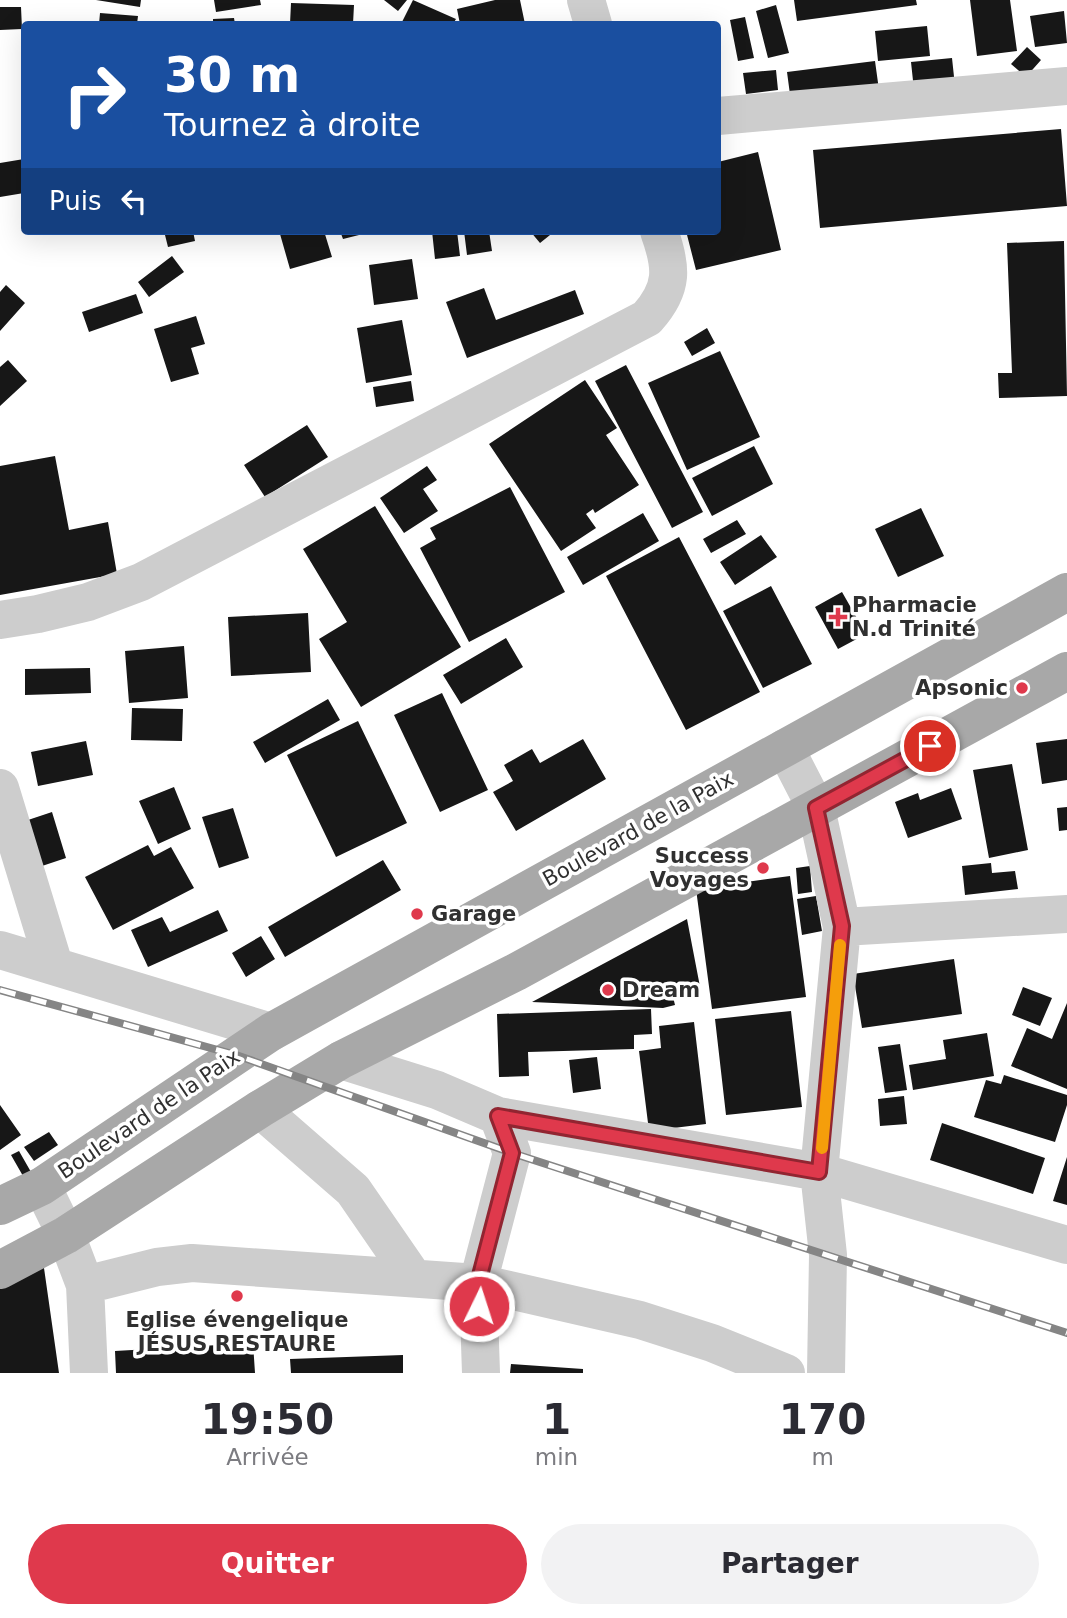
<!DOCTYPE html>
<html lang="fr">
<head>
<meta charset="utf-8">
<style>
	:root { --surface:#fff; --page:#f2f2f3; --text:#2b2b33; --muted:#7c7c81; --accent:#df394c }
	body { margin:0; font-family:"DejaVu Sans",sans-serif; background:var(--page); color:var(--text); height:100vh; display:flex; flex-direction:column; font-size:26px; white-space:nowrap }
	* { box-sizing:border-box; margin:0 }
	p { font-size:23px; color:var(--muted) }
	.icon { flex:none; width:38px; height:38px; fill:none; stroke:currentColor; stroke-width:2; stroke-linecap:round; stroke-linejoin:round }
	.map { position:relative; height:1373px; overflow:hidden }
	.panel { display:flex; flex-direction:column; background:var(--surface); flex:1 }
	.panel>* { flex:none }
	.top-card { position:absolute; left:21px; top:21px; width:700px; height:214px; border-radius:7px; box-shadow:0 7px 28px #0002; background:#1a4fa0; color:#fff; overflow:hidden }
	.pin { position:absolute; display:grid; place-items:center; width:60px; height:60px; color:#fff; margin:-30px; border:4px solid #fff; border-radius:50%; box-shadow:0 2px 7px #0007 }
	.me { position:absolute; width:77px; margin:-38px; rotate:4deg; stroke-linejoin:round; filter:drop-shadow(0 0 5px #0008) }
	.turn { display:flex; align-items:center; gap:24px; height:147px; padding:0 28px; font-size:32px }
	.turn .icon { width:91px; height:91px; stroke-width:2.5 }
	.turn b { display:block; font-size:49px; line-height:60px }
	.then { display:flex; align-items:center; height:66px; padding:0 28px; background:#0003; gap:14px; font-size:26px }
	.eta { display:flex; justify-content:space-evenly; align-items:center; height:119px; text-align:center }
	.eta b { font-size:42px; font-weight:800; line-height:49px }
	.action { display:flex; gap:14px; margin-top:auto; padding:14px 28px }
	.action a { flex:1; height:80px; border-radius:42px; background:var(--accent); color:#fff; font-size:28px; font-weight:800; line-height:80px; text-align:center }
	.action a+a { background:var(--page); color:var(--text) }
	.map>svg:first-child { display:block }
	.building { fill:#171717 }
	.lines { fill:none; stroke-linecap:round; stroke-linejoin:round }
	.minor { stroke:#cdcdcd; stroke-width:38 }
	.major { stroke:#a8a8a8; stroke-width:38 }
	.rail-casing { stroke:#858585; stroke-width:8 }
	.rail { stroke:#fff; stroke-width:5; stroke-dasharray:16; stroke-linecap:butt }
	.route-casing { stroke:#912531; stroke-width:18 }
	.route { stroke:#df394c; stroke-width:12 }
	.slow { stroke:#f59e0b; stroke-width:12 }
	.poi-dot { fill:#df394c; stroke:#fff; stroke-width:2.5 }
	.labels { text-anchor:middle; stroke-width:7; stroke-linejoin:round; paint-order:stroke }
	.poi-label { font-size:21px; font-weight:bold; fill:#303030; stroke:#fff; text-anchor:start }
	.street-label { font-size:21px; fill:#303030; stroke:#fff }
</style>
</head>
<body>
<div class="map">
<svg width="1067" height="1373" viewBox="0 0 1067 1373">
	<rect width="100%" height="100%" fill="#fff"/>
	<path class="building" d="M96 0H141L140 7Z
		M214 0H260L261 5 216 12Z
		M384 0H407L398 11Z
		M413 0 456 19 453 24H401Z
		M495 0H520L525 24H460L457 9Z
		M794 0H916L917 5 797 21Z
		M970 0H1010L1017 51 977 56Z
		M291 3 354 5 353 24H290Z
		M776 5 789 53 768 58 756 11Z
		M0 7H21L22 29 0 30Z
		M1064 11 1067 43 1035 47 1030 16Z
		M100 13 138 16 137 24H99Z
		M745 17 754 58 738 61 730 20Z
		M234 18 235 24H213V19Z
		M927 26 930 56 878 61 875 31Z
		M1027 47 1041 60 1026 77 1011 64Z
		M952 58 955 86 914 90 911 62Z
		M875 61 879 90 791 102 787 72Z
		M776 70 778 90 746 94 743 73Z
		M1061 129 1067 206 820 228 813 150Z
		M758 152 781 250 696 270 686 231H718V162Z
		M24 159V193L0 197V163Z
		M164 231H193L195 241 168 247Z
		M292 231H324L332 257 290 269 280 234Z
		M340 231H371V232L343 239Z
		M432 231H457L460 256 435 259Z
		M464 231H489L492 251 467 255Z
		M530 231H555L540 243Z
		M1064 241 1067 396 999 398 998 373H1012L1007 243Z
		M172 256 184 272 149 297 138 282Z
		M412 259 418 299 374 305 369 265Z
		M6 285 25 303 0 331V292Z
		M484 288 496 320 575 290 584 314 467 358 446 302Z
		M136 294 143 313 89 332 82 312Z
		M196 316 205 344 191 348 199 374 171 382 154 329Z
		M402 320 412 375 366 383 357 328Z
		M707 328 715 343 692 356 684 342Z
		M720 351 760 437 687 470 648 383Z
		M8 360 27 381 0 406V367Z
		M626 365 703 512 672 528 595 381Z
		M585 380 617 428 606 435 639 485 595 513 593 509 586 514 596 528 561 551 489 444Z
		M411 381 414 401 376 407 373 387Z
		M307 425 328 457 265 497 244 465Z
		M754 446 773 484 712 516 692 478Z
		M55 456 69 530 108 522 117 574 0 595V466Z
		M427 466 437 480 423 489 438 511 404 533 380 498Z
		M510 487 565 592 469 642 420 548 436 539 430 528Z
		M375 506 461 647 361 707 319 639 347 622 303 549Z
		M921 508 944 556 898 577 875 529Z
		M643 513 659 541 583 585 567 557Z
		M737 520 746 534 711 553 703 539Z
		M761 535 777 557 735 585 720 562Z
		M679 537 760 692 686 730 606 576Z
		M771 586 812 664 763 688 723 611Z
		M842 592 866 634 838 649 815 607Z
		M308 613 311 672 231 676 228 617Z
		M506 638 523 667 461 704 443 675Z
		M184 646 188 698 129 703 125 651Z
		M90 668 91 693 25 695V669Z
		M442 693 488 790 440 812 394 715Z
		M328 699 340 720 265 763 253 742Z
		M132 708 183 709 182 741 131 740Z
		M358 721 407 823 336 857 287 755Z
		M583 739 606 779 516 831 493 792 513 781 504 765 532 749 540 763Z
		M1067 739V780L1042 784 1036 743Z
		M86 741 93 775 38 786 31 752Z
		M1012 764 1028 850 989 858 973 770Z
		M174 787 191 829 158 844 139 801Z
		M951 788 962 819 908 838 895 802 918 793 920 800Z
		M1067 807V830L1059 831 1057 808Z
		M233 808 249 858 219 868 202 817Z
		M52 812 66 858 36 868 22 822Z
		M148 845 154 856 171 847 194 888 113 930 85 877Z
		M383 860 401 890 285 957 268 927Z
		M991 863 992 873 1015 871 1018 889 965 895 962 866Z
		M810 866 812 892 798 894 796 868Z
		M790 876 806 997 712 1009 696 889Z
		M816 896 822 931 802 935 797 899Z
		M218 910 228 931 148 967 131 930 162 917 170 932Z
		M687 919 701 992 673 997 675 1005 663 1008 532 1002Z
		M261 936 275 959 246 977 232 953Z
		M954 959 962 1014 862 1028 853 974Z
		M1023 987 1052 998 1040 1026 1012 1015Z
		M1067 1003V1089L1011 1066 1027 1028 1052 1039Z
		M651 1009 652 1034 634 1035V1049L528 1052 529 1076 499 1077 497 1014Z
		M791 1011 802 1107 726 1115 715 1019Z
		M694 1022 706 1124 649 1131 639 1051 661 1048 659 1026Z
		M987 1033 994 1076 913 1090 909 1065 946 1059 943 1040Z
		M900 1044 907 1090 885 1093 878 1047Z
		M597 1057 601 1089 573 1093 569 1060Z
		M1004 1075 1067 1095V1105L1055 1142 974 1117 986 1080 1001 1084Z
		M904 1096 907 1124 880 1126 878 1099Z
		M0 1105 21 1135 0 1150Z
		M942 1123 1045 1158 1033 1194 930 1160Z
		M49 1132 58 1145 34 1161 24 1147Z
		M19 1151 31 1172 23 1176 11 1155Z
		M1067 1157V1205L1053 1201Z
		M42 1254 59 1373H0V1284Z
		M253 1343 255 1373H116L115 1351Z
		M403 1355V1373H291L290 1359Z
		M511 1364 583 1369V1373H510Z"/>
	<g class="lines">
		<path class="minor" d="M586 0 593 24
			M718 116 1067 86
			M0 620 38 614 88 602 141 582 647 318C674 288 672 267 659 231
			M785 748 816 808 842 927 819 1172 828 1255 826 1373
			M0 788 54 965
			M842 927 1067 914
			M0 950 271 1032
			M341 1060 437 1090 498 1116 819 1172 1067 1245
			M260 1109 353 1190 413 1277
			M42 1186 66 1235 85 1285 89 1373
			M85 1285 157 1267 192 1263 478 1283 640 1320 712 1343 786 1373
			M481 1373 478 1283 512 1153 498 1116"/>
		<path class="major" d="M0 1206 42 1186 271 1032 1067 592
			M0 1270 66 1235 260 1109 341 1060 516 972 1067 671"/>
		<defs>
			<path id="rail" d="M0 990 236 1055 512 1153 1067 1333"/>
		</defs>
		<use href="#rail" class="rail-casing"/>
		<use href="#rail" class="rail"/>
	</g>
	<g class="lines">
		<defs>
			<path id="route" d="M479 1306 478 1283 512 1153 498 1116 819 1172 842 926 816 808 930 746"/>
		</defs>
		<use href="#route" class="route-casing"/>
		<use href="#route" class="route"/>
		<path class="slow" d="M822 1148 840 945"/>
	</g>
	<g class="poi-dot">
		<path d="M834.5 606.5h7v7h7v7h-7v7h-7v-7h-7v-7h7z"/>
		<circle cx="1022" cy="688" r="7"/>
		<circle cx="763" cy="868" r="7"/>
		<circle cx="417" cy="914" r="7"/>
		<circle cx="608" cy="990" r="7"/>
		<circle cx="237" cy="1296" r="7"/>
	</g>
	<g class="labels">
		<g class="poi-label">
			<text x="852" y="612">Pharmacie<tspan x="852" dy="24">N.d Trinité</tspan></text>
			<text x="1008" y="695" text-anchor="end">Apsonic</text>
			<text x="749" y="863" text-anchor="end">Success<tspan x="749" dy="24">Voyages</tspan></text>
			<text x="431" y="921">Garage</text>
			<text x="622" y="997">Dream</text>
			<text x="237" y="1327" text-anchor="middle">Eglise évengelique<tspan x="237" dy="24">JÉSUS RESTAURE</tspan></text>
		</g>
		<g class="street-label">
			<text transform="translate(638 829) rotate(-29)" y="7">Boulevard de la Paix</text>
			<text transform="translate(149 1114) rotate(-34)" y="7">Boulevard de la Paix</text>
		</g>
	</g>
</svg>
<div class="pin" style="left:930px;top:746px;background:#d93025"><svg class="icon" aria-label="arrive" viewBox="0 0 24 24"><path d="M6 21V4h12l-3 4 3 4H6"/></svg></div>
<svg class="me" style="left:479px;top:1306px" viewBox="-20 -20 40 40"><circle r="17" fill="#df394c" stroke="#fff" stroke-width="3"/><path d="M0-11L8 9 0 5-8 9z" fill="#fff"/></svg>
<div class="top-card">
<div class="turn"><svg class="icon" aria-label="right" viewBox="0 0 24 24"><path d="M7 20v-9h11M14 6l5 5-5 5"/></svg><div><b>30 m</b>Tournez à droite</div></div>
<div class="then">Puis<svg class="icon" aria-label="left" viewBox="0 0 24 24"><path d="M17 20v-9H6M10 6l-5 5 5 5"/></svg></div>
</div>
</div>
<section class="panel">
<div class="eta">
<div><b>19:50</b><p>Arrivée</p></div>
<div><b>1</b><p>min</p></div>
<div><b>170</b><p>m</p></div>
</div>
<div class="action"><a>Quitter</a><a>Partager</a></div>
</section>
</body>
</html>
